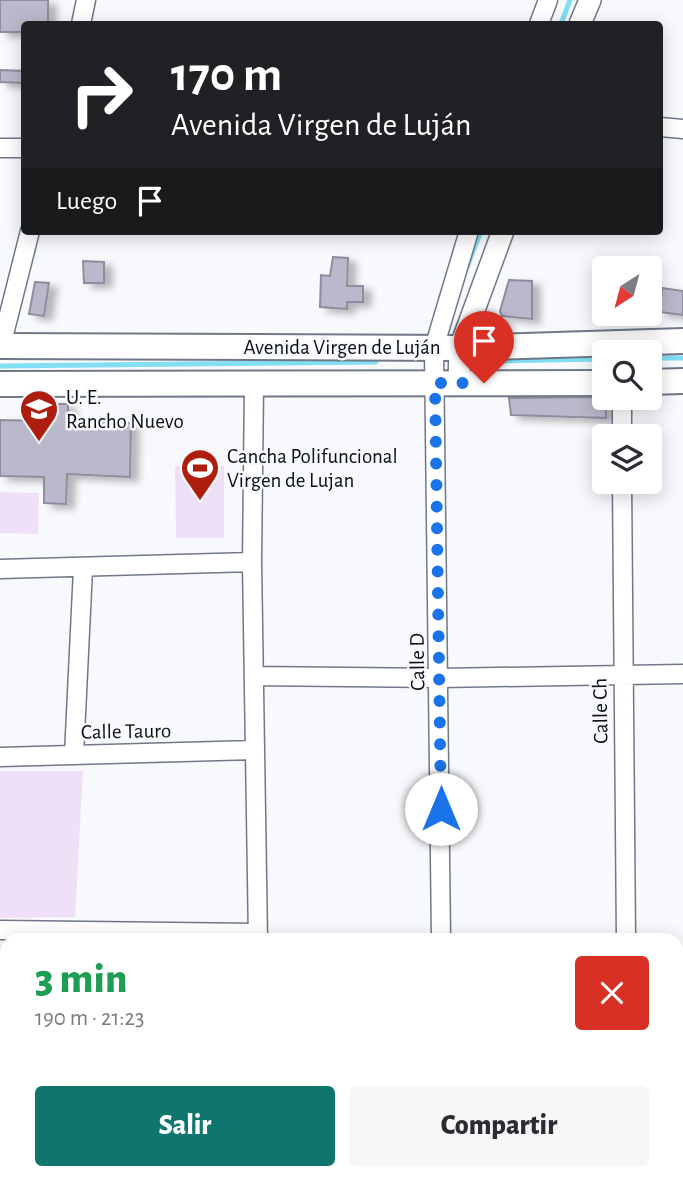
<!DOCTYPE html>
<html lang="es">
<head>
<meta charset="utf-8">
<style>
	:root { --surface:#fff; --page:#f7f7f7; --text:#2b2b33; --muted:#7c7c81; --accent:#0f766e }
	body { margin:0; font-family:"Alegreya Sans",sans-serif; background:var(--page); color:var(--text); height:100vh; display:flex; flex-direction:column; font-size:26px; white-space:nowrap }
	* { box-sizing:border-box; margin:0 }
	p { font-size:23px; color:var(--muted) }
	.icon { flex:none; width:38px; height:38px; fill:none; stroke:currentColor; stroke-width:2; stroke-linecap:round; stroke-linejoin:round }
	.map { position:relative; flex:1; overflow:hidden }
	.sheet { position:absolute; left:0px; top:933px; width:684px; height:247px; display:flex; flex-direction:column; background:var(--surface); border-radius:21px 21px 0 0; box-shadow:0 4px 18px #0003 }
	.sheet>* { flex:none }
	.top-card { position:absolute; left:21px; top:21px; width:642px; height:214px; border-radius:7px; box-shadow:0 4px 18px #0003; background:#202124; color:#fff; overflow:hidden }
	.needle { width:46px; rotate:216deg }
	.fabs { position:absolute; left:592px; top:256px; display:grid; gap:14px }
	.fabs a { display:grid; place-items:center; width:70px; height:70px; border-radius:7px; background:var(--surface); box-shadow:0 4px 18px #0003; font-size:35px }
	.pin { position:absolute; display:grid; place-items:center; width:60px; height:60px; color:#fff; margin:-72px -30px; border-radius:50% 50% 50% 0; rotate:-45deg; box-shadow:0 0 7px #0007 }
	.pin .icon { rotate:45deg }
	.me { position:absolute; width:77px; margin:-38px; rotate:0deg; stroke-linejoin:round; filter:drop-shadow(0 0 5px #0008) }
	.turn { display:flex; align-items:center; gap:24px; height:147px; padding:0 35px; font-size:32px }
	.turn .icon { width:91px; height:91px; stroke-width:2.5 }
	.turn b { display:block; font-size:49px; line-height:60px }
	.then { display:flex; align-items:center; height:66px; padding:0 35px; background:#0003; gap:14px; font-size:26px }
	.round { display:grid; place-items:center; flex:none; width:74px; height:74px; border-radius:7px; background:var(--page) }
	.overview { display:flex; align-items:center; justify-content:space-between; height:119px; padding:0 35px }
	h1 { font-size:42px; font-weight:800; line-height:52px; color:#1e9e55 }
	.cta { display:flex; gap:14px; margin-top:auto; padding:14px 35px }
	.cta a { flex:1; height:80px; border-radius:7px; background:var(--accent); color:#fff; font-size:28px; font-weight:800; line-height:80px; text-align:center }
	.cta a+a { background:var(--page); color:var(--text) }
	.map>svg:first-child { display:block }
	.green { fill:#f0e0f7 }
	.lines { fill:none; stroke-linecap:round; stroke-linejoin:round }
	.stream { stroke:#81def3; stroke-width:5 }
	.building { fill:#bab9cb; stroke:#8e8d9f; stroke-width:2; filter:url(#shadow) }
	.minor-casing { stroke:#707888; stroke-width:21 }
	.tertiary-casing { stroke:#707888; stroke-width:24 }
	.secondary-casing { stroke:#707888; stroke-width:28 }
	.minor { stroke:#fff; stroke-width:18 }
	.tertiary { stroke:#fff; stroke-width:21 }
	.secondary { stroke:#fff; stroke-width:24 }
	.route { stroke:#1a73e8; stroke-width:12; stroke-dasharray:0 21.6 }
	.labels { text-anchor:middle; stroke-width:5; stroke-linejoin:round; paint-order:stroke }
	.street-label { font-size:21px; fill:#0b0e14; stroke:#f7f9fc }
	.poi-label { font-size:21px; fill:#0b0e14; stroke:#f7f9fc; text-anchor:start }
</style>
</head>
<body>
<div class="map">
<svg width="683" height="1179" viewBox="0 0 683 1179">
	<defs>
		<filter id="shadow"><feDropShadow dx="8" dy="4.5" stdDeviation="3.5" flood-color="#0004"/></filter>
	</defs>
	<rect width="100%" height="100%" fill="#f7f9fc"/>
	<path class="green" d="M175 466H224V538H176Z
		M0 492 39 493 38 534 0 533Z
		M0 771H83L75 917 0 918Z"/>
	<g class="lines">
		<path class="stream" d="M561 24 570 0
			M467 267 481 231
			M649 358H683
			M493 361 604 359
			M0 366 376 362"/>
	</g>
	<path class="building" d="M0 0H48V24H24V32H0Z
		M0 70 24 71V83L0 82Z
		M333 257 348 258 347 286H363V302H347V309L320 307 321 275 330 276Z
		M83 261 104 262V283H84Z
		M509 280 532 281V319L502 316 500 311Z
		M35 282 49 283 44 316 29 314Z
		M662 288 683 291V315L660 312Z
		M606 397V418L511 415 509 398Z
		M48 404H68V421L131 423 130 477 67 474 66 504 44 503V477L0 476V420L47 421Z"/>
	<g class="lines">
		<defs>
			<path id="minor" d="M81 24 86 0
				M539 24 548 0
				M660 127 683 129
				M0 148H24
				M1 346 30 231
				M254 385 252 562 258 940
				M622 436V397
				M622 481 626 940
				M0 569 252 562
				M254 676 440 678 683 674
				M74 755 83 569
				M0 757 254 750
				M0 930 257 933
				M441 940 434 348 469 231
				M677 960 683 959
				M0 1113H7
				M259 1172V1179
				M445 1172V1179
				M627 1172V1179"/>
			<path id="tertiary" d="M580 24 590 0
				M459 383 460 348 503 231"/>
			<path id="secondary" d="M0 346 460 348 683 341
				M649 382 683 381
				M0 384 604 383"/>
		</defs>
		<use href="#minor" class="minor-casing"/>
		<use href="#tertiary" class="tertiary-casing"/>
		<use href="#secondary" class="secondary-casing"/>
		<use href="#minor" class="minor"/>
		<use href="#tertiary" class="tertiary"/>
		<use href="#secondary" class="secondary"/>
	</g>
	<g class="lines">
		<path class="route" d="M441 809 435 383H484"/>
	</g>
	<defs>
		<symbol id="school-pin" viewBox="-11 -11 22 30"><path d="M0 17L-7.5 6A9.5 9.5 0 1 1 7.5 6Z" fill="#ad1e0f" stroke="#f7f9fc"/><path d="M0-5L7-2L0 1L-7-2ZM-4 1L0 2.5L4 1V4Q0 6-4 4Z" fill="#fff"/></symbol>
		<symbol id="stadium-pin" viewBox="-11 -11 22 30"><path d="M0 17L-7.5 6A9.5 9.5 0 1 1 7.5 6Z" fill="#ad1e0f" stroke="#f7f9fc"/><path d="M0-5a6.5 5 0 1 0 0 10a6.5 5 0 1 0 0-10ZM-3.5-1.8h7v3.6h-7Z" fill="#fff"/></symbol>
	</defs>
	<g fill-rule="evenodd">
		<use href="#school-pin" x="17" y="387" width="44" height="60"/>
		<use href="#stadium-pin" x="178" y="446" width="44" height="60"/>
	</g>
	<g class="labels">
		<g class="street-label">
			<text x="342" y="354">Avenida Virgen de Luján</text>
			<text transform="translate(417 662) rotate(-91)" y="7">Calle D</text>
			<text transform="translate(600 711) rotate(-91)" y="7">Calle Ch</text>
			<text transform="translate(126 731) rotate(-1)" y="7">Calle Tauro</text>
		</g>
		<g class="poi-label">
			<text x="66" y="404">U. E.<tspan x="66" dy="24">Rancho Nuevo</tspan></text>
			<text x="227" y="463">Cancha Polifuncional<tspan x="227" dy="24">Virgen de Lujan</tspan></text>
		</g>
	</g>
</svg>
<div class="fabs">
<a><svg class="needle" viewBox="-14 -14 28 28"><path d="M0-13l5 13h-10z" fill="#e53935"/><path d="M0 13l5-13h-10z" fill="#7c7c81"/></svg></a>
<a><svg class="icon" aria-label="search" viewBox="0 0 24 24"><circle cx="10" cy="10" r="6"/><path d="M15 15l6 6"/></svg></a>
<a><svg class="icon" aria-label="layers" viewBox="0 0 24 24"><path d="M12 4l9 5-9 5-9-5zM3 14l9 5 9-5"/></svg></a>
</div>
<div class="pin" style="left:484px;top:383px;background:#d93025"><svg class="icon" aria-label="arrive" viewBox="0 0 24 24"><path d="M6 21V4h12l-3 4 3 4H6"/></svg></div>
<svg class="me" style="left:441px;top:809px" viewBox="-20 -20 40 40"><circle r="19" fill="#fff"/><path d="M0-13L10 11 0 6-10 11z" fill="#1a73e8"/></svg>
<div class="top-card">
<div class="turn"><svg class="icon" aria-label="right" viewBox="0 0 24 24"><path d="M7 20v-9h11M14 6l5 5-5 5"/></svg><div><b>170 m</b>Avenida Virgen de Luján</div></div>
<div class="then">Luego<svg class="icon" aria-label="arrive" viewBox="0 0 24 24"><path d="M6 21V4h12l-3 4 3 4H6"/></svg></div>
</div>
<section class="sheet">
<div class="overview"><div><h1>3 min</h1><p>190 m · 21:23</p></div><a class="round" style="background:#d93025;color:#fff"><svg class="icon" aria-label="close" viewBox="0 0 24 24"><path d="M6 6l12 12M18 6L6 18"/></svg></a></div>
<div class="cta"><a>Salir</a><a>Compartir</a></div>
</section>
</div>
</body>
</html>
